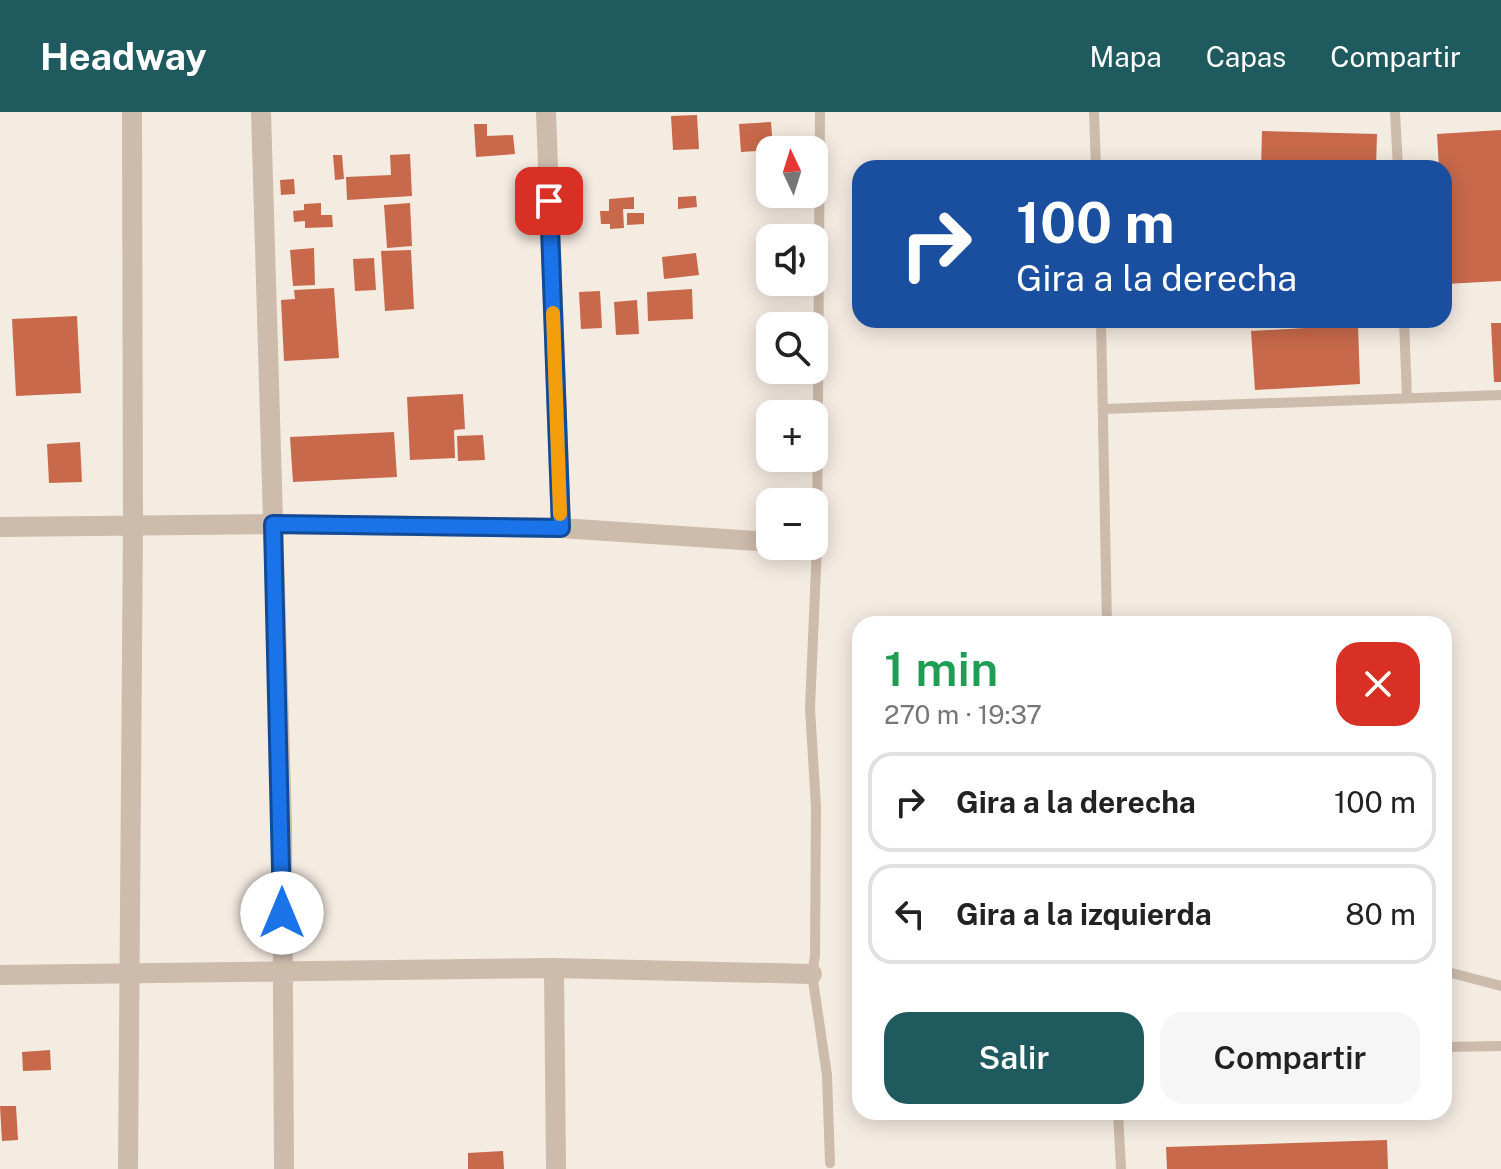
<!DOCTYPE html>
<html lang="es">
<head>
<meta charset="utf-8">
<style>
	:root { --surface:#fff; --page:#f6f6f6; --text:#222; --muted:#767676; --line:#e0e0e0; --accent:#1f5a5e }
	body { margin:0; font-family:"Public Sans",sans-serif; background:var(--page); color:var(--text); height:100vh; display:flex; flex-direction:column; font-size:30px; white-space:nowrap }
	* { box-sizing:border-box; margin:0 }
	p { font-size:26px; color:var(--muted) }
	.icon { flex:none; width:44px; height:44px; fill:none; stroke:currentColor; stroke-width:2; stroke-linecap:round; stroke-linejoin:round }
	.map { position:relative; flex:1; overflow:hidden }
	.sheet { position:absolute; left:852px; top:504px; width:600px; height:504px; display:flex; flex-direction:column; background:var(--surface); border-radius:24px; box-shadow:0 4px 20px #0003 }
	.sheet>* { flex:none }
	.hud { position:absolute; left:852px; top:48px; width:600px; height:168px; border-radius:24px; box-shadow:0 4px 20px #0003; background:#1a4fa0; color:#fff; overflow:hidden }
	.needle { width:52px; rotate:356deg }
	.controls { position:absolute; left:756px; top:24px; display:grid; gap:16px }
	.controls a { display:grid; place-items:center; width:72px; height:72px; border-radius:16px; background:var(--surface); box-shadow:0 4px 20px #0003; font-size:40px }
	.pin { position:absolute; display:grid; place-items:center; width:68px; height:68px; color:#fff; margin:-34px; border-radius:16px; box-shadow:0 4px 12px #0006 }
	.me { position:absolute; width:88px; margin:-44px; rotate:0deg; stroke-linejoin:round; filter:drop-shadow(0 0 6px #0008) }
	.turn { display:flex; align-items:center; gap:28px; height:168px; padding:0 32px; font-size:36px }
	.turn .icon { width:104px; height:104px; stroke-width:2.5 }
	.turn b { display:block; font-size:56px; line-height:68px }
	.round { display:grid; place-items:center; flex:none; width:84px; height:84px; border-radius:24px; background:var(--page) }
	.summary { display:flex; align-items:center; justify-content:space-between; height:136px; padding:0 32px }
	h1 { font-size:48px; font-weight:600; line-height:60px; color:#1e9e55 }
	.cta { display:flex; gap:16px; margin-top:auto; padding:16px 32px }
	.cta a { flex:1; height:92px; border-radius:24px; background:var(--accent); color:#fff; font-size:32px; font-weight:600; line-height:92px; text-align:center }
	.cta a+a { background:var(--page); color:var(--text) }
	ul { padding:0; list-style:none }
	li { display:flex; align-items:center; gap:24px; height:100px; margin:0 16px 12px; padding:0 16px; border:4px solid var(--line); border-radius:24px }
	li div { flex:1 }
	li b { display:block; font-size:30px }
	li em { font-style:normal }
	header { display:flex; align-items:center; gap:48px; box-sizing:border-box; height:112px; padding:0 40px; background:var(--accent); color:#fff }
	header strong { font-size:38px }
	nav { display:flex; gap:44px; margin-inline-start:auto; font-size:28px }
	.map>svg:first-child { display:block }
	.building { fill:#c8694b }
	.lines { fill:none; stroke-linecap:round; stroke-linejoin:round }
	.service { stroke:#cdbbac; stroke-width:10 }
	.minor { stroke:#cdbbac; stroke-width:20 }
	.route-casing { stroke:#114b97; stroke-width:20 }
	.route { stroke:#1a73e8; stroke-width:14 }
	.slow { stroke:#f59e0b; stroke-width:14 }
</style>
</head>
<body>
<header>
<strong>Headway</strong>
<nav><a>Mapa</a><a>Capas</a><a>Compartir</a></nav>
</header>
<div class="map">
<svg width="1501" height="1057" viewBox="0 0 1501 1057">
	<rect width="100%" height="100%" fill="#f4ebe1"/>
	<path class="building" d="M697 3 699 37 673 38 671 4Z
		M771 10 773 38 741 40 739 12Z
		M474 12H487V24L513 23 515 42 476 45Z
		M1501 18V169L1445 172 1444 56H1439L1437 22Z
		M1262 19 1377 22 1376 56H1261Z
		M410 42 412 84 347 88 346 65 391 63 390 43Z
		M333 43H342L344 67 335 68Z
		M294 67 295 82 281 83 280 68Z
		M696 84 697 95 678 97V85Z
		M634 85V97H623L624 116 610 117V112H601L600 99H609V87Z
		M321 91V103H332L333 115 305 116V109L294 110 293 99 304 98V92Z
		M410 91 412 134 387 136 384 93Z
		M627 101H644V112L627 113Z
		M314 136 315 173 293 174 290 138Z
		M411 138 414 197 385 199 381 139Z
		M696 141 699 163 664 167 662 145Z
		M374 146 376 178 355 179 353 147Z
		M334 176 339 246 284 249 281 188 295 187 294 178Z
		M692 177 693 207 648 209 647 180Z
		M600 179 602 216 581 217 579 180Z
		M637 188 639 222 616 223 614 190Z
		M77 204 81 281 16 284 12 207Z
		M1491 211H1501V270H1494Z
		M1358 213 1360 272 1255 278 1251 219Z
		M463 282 465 317 454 318 455 346 410 348 407 285Z
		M394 320 397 365 293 370 290 325Z
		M483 323 485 348 458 349 457 324Z
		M80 330 82 370 49 371 47 332Z
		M50 938 51 958 23 959 22 940Z
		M0 994H16L18 1028 2 1029Z
		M1387 1028 1388 1057H1167L1166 1035Z
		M503 1039 504 1057H468V1041Z"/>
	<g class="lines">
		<path class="service" d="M820 0 817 433 810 596 816 695 815 844 812 862 827 963 830 1051
			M1094 0 1096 56
			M1395 0 1398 56
			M1101 208 1107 512
			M1404 208 1407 286
			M1104 297 1501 283
			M1444 859 1501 874
			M1444 935 1501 934
			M1118 1000 1121 1057"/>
		<path class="minor" d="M261 0 282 713 284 1057
			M546 0 561 416
			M0 415 273 412 561 416 770 430
			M814 433H817
			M554 856 556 1057
			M0 863 554 856 812 862
			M128 1057 133 414 132 0"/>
	</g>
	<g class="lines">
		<defs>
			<path id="route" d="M282 801 273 412 561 416 549 89"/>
		</defs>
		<use href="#route" class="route-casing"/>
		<use href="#route" class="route"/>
		<path class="slow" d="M553 201 560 402"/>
	</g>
</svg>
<div class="controls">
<a><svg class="needle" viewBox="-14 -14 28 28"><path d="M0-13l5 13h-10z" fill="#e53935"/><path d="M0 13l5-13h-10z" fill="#767676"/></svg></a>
<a><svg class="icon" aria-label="sound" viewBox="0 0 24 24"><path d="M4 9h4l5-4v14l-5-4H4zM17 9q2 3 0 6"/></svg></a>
<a><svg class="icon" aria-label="search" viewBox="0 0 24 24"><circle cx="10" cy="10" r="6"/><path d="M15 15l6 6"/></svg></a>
<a>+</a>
<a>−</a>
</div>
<div class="pin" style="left:549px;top:89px;background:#d93025"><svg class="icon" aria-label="arrive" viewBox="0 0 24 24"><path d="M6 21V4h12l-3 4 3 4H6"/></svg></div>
<svg class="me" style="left:282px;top:801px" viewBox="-20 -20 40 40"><circle r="19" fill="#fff"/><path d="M0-13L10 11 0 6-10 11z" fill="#1a73e8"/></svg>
<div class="hud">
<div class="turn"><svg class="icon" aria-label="right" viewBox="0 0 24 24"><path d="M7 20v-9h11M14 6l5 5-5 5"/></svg><div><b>100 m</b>Gira a la derecha</div></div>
</div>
<section class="sheet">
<div class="summary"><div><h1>1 min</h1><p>270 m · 19:37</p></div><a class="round" style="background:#d93025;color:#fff"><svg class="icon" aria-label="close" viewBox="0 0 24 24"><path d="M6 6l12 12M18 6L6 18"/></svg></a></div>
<ul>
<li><svg class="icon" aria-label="right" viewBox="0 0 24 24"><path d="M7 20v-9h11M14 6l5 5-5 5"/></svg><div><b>Gira a la derecha</b></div><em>100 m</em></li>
<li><svg class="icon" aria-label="left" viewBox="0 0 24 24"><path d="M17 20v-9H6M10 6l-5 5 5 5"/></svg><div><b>Gira a la izquierda</b></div><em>80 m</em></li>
</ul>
<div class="cta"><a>Salir</a><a>Compartir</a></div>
</section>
</div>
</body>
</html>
